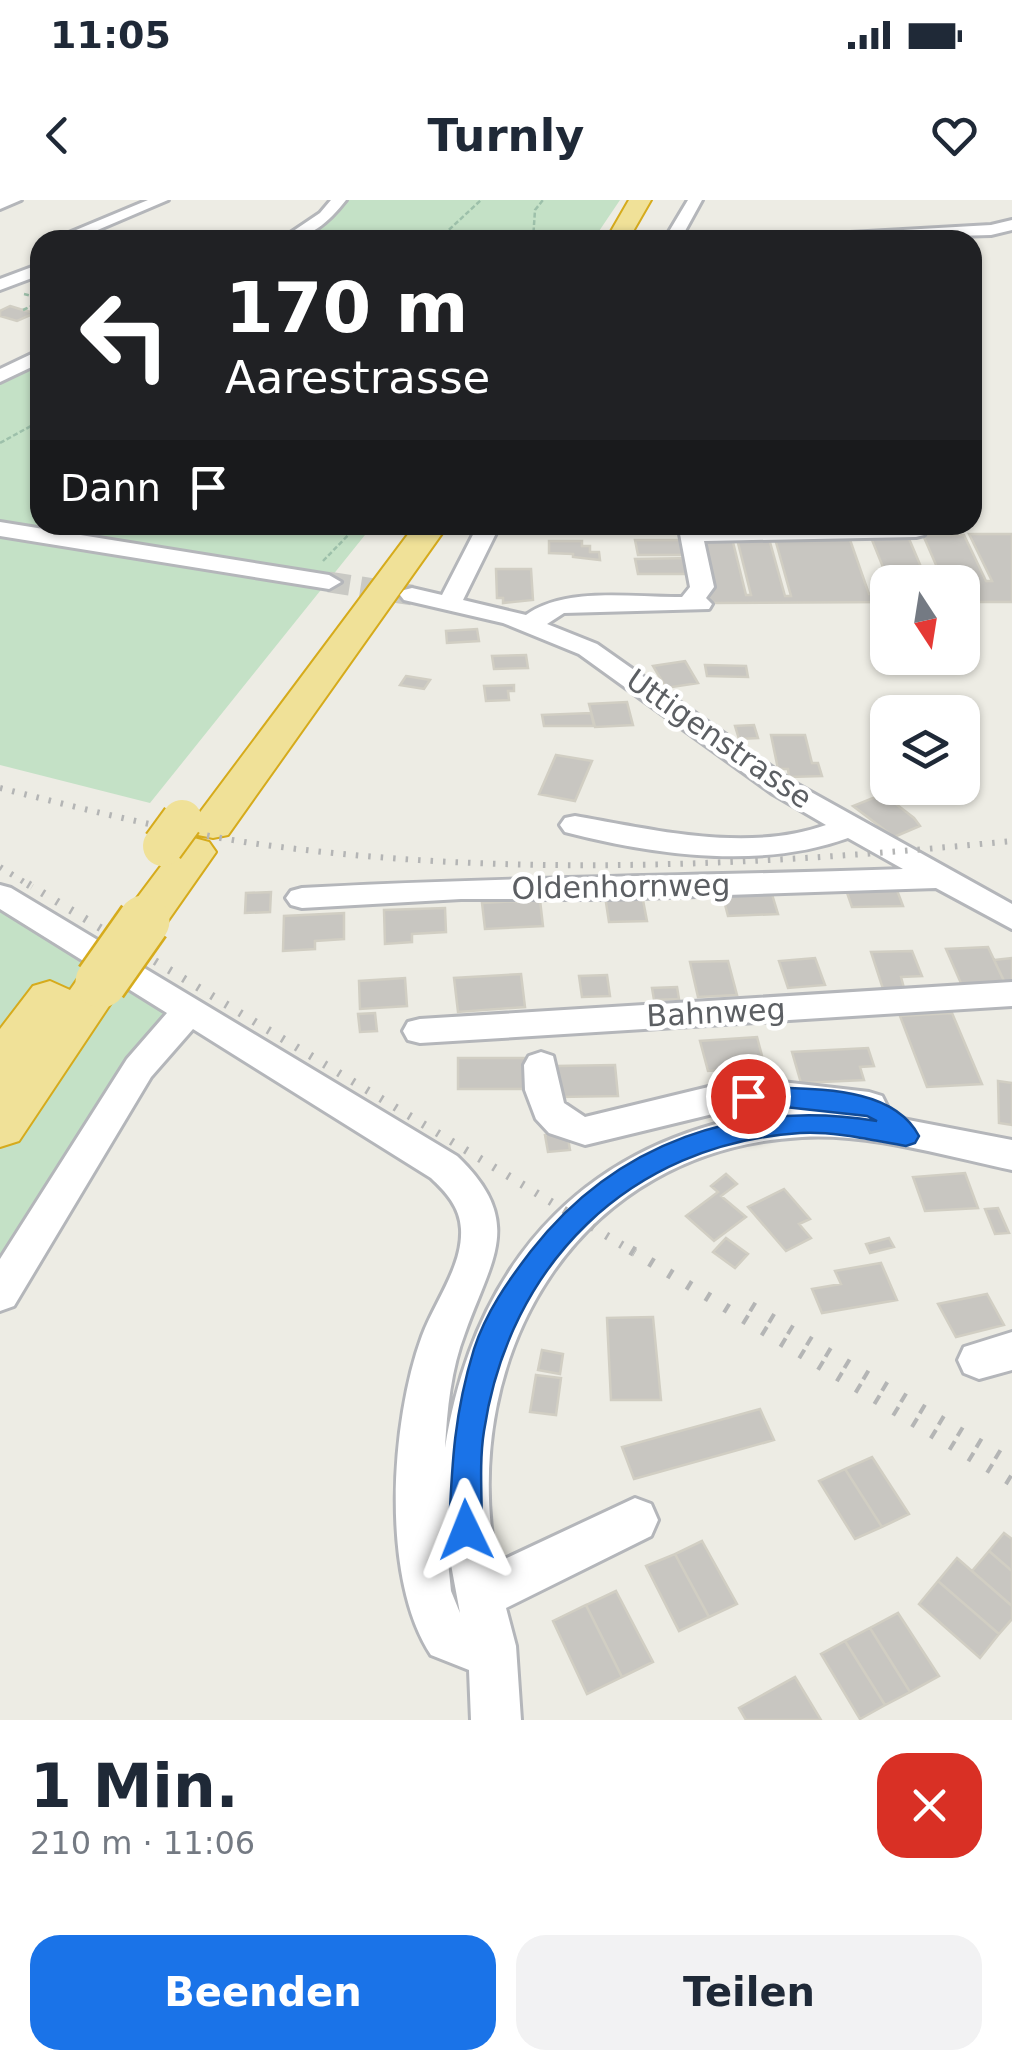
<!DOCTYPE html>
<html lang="de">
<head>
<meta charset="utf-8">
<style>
	:root { --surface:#fff; --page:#f2f2f3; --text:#1f2937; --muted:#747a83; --accent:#1a73e8 }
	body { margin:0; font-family:"DejaVu Sans",sans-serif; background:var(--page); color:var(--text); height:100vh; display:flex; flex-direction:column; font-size:38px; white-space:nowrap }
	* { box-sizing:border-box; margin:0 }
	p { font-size:32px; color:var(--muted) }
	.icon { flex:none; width:55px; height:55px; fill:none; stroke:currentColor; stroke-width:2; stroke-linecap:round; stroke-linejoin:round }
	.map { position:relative; height:1520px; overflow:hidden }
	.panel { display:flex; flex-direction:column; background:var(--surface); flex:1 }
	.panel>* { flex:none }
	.hud { position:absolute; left:30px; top:30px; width:952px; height:305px; border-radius:30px; box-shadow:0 2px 8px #0004; background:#202124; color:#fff; overflow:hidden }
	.needle { width:65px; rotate:168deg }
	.controls { position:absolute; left:870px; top:365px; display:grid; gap:20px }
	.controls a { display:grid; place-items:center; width:110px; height:110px; border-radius:20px; background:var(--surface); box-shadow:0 2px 8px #0004; font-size:50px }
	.pin { position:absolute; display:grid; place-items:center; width:85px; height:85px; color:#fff; margin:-42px; border:5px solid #fff; border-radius:50%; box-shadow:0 2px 10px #0007 }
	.me { position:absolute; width:110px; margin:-55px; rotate:358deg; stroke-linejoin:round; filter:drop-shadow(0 0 8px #0008) }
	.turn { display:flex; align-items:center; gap:35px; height:210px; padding:0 30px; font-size:45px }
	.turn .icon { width:130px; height:130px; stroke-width:2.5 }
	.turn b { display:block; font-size:70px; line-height:85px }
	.then { display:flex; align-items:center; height:95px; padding:0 30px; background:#0003; gap:20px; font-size:38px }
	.round { display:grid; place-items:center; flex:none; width:105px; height:105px; border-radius:30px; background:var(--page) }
	.summary { display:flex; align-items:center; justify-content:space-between; height:170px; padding:0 30px }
	h1 { font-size:60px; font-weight:700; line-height:75px }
	.cta { display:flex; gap:20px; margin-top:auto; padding:20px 30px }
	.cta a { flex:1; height:115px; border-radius:30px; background:var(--accent); color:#fff; font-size:40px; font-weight:700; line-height:115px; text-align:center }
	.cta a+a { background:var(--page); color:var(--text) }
	.status { display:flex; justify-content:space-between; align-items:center; height:70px; padding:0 50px; background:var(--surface); direction:ltr }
	.status svg { height:28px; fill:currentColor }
	header { display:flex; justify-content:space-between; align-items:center; height:130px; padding:0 30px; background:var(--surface); font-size:45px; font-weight:700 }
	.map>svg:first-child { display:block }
	.green { fill:#c4e1c6 }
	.building { fill:#c8c6c1; stroke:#d1cec3; stroke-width:2.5 }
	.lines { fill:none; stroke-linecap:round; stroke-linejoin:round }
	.minor-tunnel { stroke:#c9c9c4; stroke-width:21; stroke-dasharray:21 11; stroke-linecap:butt }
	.minor-casing { stroke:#b4b6ba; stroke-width:6 }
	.highway-casing { stroke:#d6ab1c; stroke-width:4 }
	.path { stroke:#9dc0aa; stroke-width:2.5; stroke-dasharray:5 2.5; stroke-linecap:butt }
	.minor { fill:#fff; fill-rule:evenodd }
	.highway { fill:#f0e198; fill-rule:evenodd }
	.rail-far2 { stroke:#b4b5b5; stroke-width:6; stroke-dasharray:2.5 10; stroke-linecap:butt }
	.rail-far1 { stroke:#b4b5b5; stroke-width:8; stroke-dasharray:2.5 14; stroke-linecap:butt }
	.rail { stroke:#b4b5b5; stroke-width:10; stroke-dasharray:4 18; stroke-linecap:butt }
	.highway-bridge-far1-casing { stroke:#d6ab1c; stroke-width:44; stroke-linecap:butt }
	.highway-bridge-casing { stroke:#d6ab1c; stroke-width:56; stroke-linecap:butt }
	.highway-bridge-far1 { stroke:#f0e198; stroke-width:40 }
	.highway-bridge { stroke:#f0e198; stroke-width:51 }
	.route { fill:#1a73e8; stroke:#114b97; stroke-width:2.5 }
	.labels { text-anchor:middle; stroke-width:9; stroke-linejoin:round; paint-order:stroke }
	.street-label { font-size:30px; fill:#5c5f63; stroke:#fff }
</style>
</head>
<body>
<div class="status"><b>11:05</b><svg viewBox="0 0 49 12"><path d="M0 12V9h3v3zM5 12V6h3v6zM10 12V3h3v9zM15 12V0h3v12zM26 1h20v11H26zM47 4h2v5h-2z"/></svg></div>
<header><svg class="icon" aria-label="back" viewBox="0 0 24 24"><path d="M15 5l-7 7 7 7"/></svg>Turnly<svg class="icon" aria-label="heart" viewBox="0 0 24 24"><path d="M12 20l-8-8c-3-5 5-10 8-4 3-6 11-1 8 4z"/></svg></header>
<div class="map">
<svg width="1012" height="1520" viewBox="0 0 1012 1520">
	<rect width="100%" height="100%" fill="#edece4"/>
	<path class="green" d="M339 0H620L593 40H288L308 29Z
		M40 156V325H373L150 603 0 565V176Z
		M0 695 187 813 0 1094Z"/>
	<path class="building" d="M10 106 23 110 35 113 17 121 0 116V111Z
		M731 334 746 395H751L736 335H768L785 396H791L774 335 848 334 869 394 888 393V402L710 403 698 335Z
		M907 334 927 381H943L923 335H964L986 381H992L969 334H1012V402H962V382H889L870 335Z
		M635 340H686L689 355H638Z
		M549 341H582V346H590V352H599L600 360 573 357V354L549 353Z
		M693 358 696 374H638L635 359Z
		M496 369H531L533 400 503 403V398H497Z
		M477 429 479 441 447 443 446 431Z
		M526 455 528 468 494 469 492 456Z
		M685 461 698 483 666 488 653 466Z
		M705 465 746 466 748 477 707 476Z
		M406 476 430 480 424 489 400 485Z
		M514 485V491H508L509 500 486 501 484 486Z
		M627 502 633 525 595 527 589 504Z
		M591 513 594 526H544L542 515Z
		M754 525 758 538 739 539 735 526Z
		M771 535H805L812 563H818L822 576 789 577 788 569H778Z
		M556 555 592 561 575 601 539 594Z
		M883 594 914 618 920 626 894 637 853 606Z
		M895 685 903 706 852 707 845 687Z
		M771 691 778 714 728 716 722 693Z
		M271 692 270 712 245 713 246 693Z
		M642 695 647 721 609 722 605 696Z
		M540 700 543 726 485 729 482 703Z
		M445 708 446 732 412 734V742L385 744 384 710Z
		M344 713V739L315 741V749L283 751 284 716Z
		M988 747 1010 794 967 797 946 749Z
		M912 751 922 776 901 777 904 788 883 789 871 752Z
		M815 758 825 785 788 788 779 761Z
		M1012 758V789H1008L994 760Z
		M728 761 737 795 698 797 690 762Z
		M521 774 525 807 458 812 454 778Z
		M607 775 610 796 582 797 579 776Z
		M405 778 407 806 360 809 359 781Z
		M677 787 679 799 654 800 652 788Z
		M375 813 377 831 360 832 358 814Z
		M952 813 982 884 927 887 900 816Z
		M757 837 765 867 708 871 700 841Z
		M868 848 874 866 860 867 864 880 801 883 792 852Z
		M458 858H531L532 889H458Z
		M615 865 618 896 558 897 556 866Z
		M998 881 1012 883V925L999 923Z
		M567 933 570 950 548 952 545 935Z
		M965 973 978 1008 925 1011 913 977Z
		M726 974 737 984 721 996 746 1017 714 1041 686 1016 718 992 711 986Z
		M784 989 810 1019 799 1024 811 1038 786 1051 748 1007Z
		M998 1008 1009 1033 995 1034 985 1009Z
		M726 1038 748 1054 735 1068 713 1052Z
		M889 1038 894 1047 870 1053 866 1044Z
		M881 1063 897 1100 822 1113 812 1089 841 1084 835 1071Z
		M987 1094 1004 1125 956 1137 938 1104Z
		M653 1117 661 1200H611L607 1118Z
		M542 1150 563 1154 560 1174 538 1170Z
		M536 1175 561 1178 556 1215 530 1212Z
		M760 1209 774 1240 634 1279 622 1247Z
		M872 1257 909 1314 882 1327 845 1269Z
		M845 1269 882 1327 855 1339 819 1281Z
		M1004 1333 1012 1339V1371L989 1351Z
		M702 1341 737 1404 709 1417 675 1354Z
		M989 1351 1012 1371V1406L972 1371Z
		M675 1354 709 1417 679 1431 646 1366Z
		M957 1358 1012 1406V1419L999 1434 938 1381Z
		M938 1381 999 1434 980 1458 919 1404Z
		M616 1391 653 1462 622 1477 586 1405Z
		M586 1405 622 1477 587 1494 553 1421Z
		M898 1413 939 1476 910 1492 870 1428Z
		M870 1428 910 1492 885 1505 845 1441Z
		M845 1441 885 1505 860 1519 821 1454Z
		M795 1477 821 1520H746L739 1508Z"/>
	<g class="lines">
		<path class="minor-tunnel" d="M329 382 412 395"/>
		<defs>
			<path id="minor" d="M0 0H21L0 9Z
				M148 0H168L74 40H52Z
				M331 0H346C329 22 309 40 280 40L320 13Z
				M688 0H702L680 40H664Z
				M1012 20V30L991 35 807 40 815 35 991 25Z
				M40 64V75L0 90V79Z
				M40 150V163L0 182V169Z
				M0 322 329 375 341 382 329 389 0 336Z
				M478 325H500L463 400 526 415C567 386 633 398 682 397L690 387 680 334 691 327 924 325 927 330 924 335 916 337 704 341 714 387 706 398 712 404 709 409 564 413 547 424 597 444 793 582 1012 704V729L936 688 608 699H461L302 708 291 705 286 698 291 691 302 688C502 677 703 676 903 669L848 638C760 670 654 655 565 632L560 625 565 618 575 616C654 630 748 653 826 625L773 594 579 454 503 423 404 400 400 395 404 390 412 388 442 395Z
				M0 685 11 688 457 956C526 1022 491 1059 465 1133 451 1169 447 1209 445 1248 476 1054 593 933 789 910L721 912 585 945 549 933 536 919 525 890 524 865 529 856 541 852 553 856 564 903 585 917 721 884 782 882 869 892 882 896 887 906 882 915 1012 940V970C944 956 872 933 802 937 578 949 457 1153 496 1363L635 1298 651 1304 658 1320 651 1336 506 1408 516 1446 521 1520H471L469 1470 431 1455C380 1378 391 1220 422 1136 435 1101 463 1066 461 1029 460 1007 446 992 431 978L193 829 151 877 14 1106 0 1111V1059L127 859 167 813 0 709ZM445 1332 460 1413 451 1391Z
				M1012 782V806L420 843 408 840 403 831 408 822 420 819Z
				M1012 1132V1170L979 1179 964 1173 958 1160 964 1147Z"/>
			<path id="highway" d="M629 0H651L628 40H606Z
				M415 325H448L228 635 213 638 198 635 192 625 198 615Z
				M194 638 209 642 216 652 160 732 144 737 128 732 121 721 128 710 179 642Z
				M101 765 118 770 125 782 19 941 0 947V829L33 786 50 781 70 790 84 770Z"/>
		</defs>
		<use href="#minor" class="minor-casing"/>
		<use href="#highway" class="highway-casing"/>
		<path class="path" d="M438 40 481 0
			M533 40 535 10 543 0
			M24 94 40 98
			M23 110 40 102
			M0 243 40 221
			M323 361 358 325"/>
		<use href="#minor" class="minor"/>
		<use href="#highway" class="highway"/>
		<path class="rail-far2" d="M0 588C83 609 166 630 251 643 504 679 758 666 1012 641
			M0 667 32 687"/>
		<path class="rail-far1" d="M28 684 635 1053"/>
		<path class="rail" d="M631 1050 1012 1282
			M751 1106 1012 1263"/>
		<defs>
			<path id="highway-bridge-far1" d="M163 646 182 620"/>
			<path id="highway-bridge" d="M101 782 144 721"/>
		</defs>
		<use href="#highway-bridge-far1" class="highway-bridge-far1-casing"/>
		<use href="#highway-bridge" class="highway-bridge-casing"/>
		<use href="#highway-bridge-far1" class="highway-bridge-far1"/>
		<use href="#highway-bridge" class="highway-bridge"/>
	</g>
	<path class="route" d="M748 886C802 891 890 881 919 936L915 943 906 946C871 940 835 931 800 933 630 944 509 1064 484 1231 479 1262 482 1298 482 1330L477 1341 466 1345 454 1341 449 1330C452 1263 454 1214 474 1149 486 1112 508 1081 531 1051 616 942 742 899 877 921L867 916 739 902 735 896 739 889Z"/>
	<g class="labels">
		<g class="street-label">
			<text transform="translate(719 539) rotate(35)" y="10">Uttigenstrasse</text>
			<text transform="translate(621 687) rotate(-1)" y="10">Oldenhornweg</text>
			<text transform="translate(716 813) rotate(-3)" y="10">Bahnweg</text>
		</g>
	</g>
</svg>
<div class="controls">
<a><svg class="needle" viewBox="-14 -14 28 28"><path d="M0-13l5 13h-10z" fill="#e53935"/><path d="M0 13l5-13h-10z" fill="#747a83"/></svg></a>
<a><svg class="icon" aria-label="layers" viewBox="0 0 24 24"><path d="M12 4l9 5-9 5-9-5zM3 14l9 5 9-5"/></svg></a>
</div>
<div class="pin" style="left:748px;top:896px;background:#d93025"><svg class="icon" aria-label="arrive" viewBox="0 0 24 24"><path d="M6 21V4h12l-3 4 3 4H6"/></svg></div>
<svg class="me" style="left:466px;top:1330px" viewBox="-20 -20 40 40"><path d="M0-17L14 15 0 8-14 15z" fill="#1a73e8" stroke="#fff" stroke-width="4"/></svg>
<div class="hud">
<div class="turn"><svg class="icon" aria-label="left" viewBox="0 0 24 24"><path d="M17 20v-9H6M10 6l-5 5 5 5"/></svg><div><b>170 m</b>Aarestrasse</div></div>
<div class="then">Dann<svg class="icon" aria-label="arrive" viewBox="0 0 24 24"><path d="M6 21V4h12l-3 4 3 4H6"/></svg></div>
</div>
</div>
<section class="panel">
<div class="summary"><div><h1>1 Min.</h1><p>210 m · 11:06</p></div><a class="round" style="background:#d93025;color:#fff"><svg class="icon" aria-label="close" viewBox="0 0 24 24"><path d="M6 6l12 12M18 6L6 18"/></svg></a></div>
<div class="cta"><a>Beenden</a><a>Teilen</a></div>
</section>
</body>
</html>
